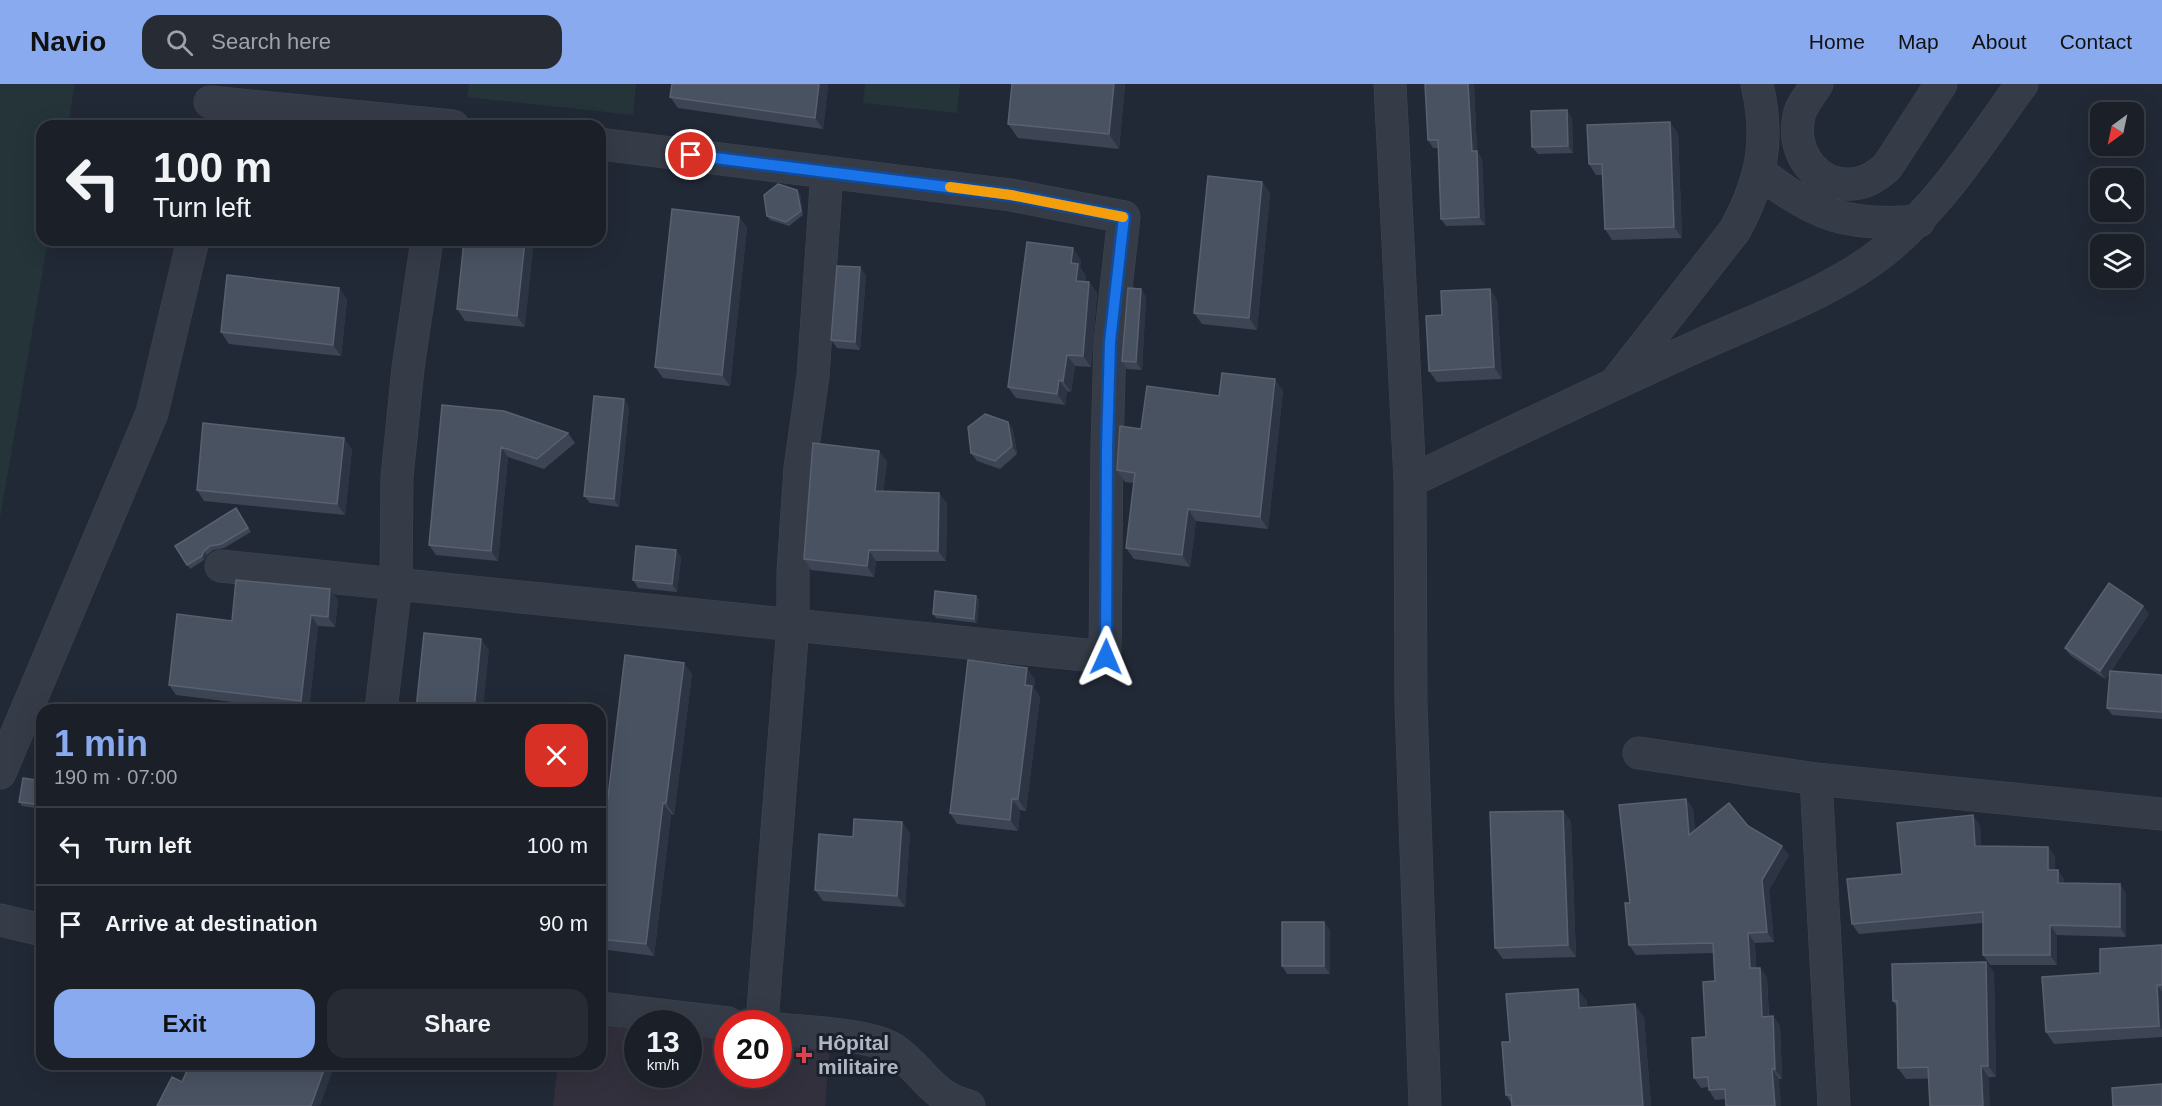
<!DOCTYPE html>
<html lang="en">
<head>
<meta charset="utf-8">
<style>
	:root { --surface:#1a1f28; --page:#272c34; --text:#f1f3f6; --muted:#9fa2a8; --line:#383d45; --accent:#89aaef }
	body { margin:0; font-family:Helvetica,sans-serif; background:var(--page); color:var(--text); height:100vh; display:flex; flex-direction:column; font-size:22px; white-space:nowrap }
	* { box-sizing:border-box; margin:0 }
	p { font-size:20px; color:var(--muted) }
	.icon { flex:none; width:33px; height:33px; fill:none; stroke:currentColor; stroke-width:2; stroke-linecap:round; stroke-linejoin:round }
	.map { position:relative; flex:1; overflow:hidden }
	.drawer { position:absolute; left:36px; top:620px; width:570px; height:366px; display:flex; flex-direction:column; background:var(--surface); border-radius:18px; box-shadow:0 6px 24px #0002,0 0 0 2px var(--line) }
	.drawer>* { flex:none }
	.top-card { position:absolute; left:36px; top:36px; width:570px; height:126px; border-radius:18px; box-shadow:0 6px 24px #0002,0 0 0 2px var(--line); background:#1a1f28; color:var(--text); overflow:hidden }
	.needle { width:39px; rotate:213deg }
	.tools { position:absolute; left:2090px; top:18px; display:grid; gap:12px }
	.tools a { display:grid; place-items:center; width:54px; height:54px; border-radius:12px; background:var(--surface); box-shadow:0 6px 24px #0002,0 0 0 2px var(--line); font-size:30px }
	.speed { position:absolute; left:624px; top:926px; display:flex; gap:12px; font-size:30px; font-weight:700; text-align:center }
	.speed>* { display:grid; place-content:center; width:78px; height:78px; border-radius:50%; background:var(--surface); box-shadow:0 6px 24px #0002,0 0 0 2px var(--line); line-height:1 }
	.speed small { font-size:15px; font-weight:400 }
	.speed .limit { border:9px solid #d22; background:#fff; color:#111 }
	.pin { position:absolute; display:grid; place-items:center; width:51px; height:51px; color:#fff; margin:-26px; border:3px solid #fff; border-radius:50%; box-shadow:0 2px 6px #0007 }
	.me { position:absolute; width:66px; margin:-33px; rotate:1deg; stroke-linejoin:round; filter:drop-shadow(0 0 4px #0008) }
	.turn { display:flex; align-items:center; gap:21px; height:126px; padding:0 18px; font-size:27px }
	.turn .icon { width:78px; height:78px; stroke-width:2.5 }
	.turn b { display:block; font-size:42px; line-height:51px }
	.round { display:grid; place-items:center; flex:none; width:63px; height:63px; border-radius:18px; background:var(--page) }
	.head { display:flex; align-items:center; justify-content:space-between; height:102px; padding:0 18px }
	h1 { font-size:36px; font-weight:600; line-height:45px; color:var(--accent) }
	.button { display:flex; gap:12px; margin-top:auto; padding:12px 18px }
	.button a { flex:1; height:69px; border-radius:18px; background:var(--accent); color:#111; font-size:24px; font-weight:600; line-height:69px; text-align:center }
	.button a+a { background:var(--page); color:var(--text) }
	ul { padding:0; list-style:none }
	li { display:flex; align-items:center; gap:18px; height:78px; padding:0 18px; border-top:2px solid var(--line) }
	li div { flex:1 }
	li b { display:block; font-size:22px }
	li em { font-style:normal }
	header { display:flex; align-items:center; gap:36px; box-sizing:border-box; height:84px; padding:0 30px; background:var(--accent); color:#111 }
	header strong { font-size:28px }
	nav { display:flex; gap:33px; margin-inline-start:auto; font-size:21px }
	.search { width:420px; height:54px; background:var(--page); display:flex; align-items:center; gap:15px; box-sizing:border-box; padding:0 21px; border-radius:18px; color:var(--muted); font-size:22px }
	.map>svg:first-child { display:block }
	.medical { fill:#32303c }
	.green { fill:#243438 }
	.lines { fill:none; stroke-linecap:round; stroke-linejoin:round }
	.minor-casing { stroke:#3f4551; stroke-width:33 }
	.minor { stroke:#353c47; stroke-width:32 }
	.wall { fill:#3d4555 }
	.shaded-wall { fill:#2d3544 }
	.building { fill:#495261; stroke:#596171; stroke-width:1.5 }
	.route-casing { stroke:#114b97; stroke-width:15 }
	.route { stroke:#1a73e8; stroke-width:10 }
	.slow { stroke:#f59e0b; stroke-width:10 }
	.health-dot { fill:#e0444e; stroke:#1b212c; stroke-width:2 }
	.labels { text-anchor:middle; stroke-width:6; stroke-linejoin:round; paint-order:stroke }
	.poi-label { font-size:21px; font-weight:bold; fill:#b0b6c4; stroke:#1b212c; text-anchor:start }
</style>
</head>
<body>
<header>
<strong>Navio</strong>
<div class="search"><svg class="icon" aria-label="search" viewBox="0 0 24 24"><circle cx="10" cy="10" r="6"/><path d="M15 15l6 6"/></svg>Search here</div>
<nav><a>Home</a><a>Map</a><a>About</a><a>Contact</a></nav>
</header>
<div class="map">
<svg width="2162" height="1022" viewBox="0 0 2162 1022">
	<rect width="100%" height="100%" fill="#222936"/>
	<path class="medical" d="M600 933 638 939V990H688L689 944 727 949 728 990H778L779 956 830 962 825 1022H553L558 980H600Z"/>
	<path class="green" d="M0 0H74V4L68 42H42V156H48L0 434Z
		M469 0H636L633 31 467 13Z
		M865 0H960L957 29 863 19Z"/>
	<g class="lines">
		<defs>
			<path id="minor" d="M1390 0 1410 397 1411 621 1425 1022
				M1817 0C1811 10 1801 21 1799 32 1790 70 1819 107 1859 99 1870 97 1879 90 1887 83L1941 0
				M210 18 453 42
				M1760 88C1814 132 1849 143 1919 137
				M1617 297 1735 146C1762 96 1770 56 1757 0
				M1410 397C1507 351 1604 304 1702 260 1759 234 1836 206 1884 167 1941 121 1979 59 2022 0
				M221 482 1105 573 1107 364 1110 258 1124 133 1011 111 600 60
				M381 626 396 499 397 393 408 284 427 156
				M1639 669 1816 695 1834 1022
				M0 689 152 329 193 156
				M1816 695 2162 730
				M0 836 42 846
				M600 924 728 939
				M762 939 793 541V487L800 384 813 292 827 88
				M778 945C806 948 871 950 893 965 923 985 929 1012 969 1022"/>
		</defs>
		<use href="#minor" class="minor-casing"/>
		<use href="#minor" class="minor"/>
	</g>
	<path class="wall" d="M672 0H827L828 2 823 45 678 24 670 13Z
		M1125 0 1119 65 1018 54 1008 40Z
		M1425 0H1474L1477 67 1482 75 1485 141 1446 142 1441 135 1438 64H1433L1428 56Z
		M1572 34 1573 69 1538 70 1532 63Z
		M1678 49 1682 154 1612 156 1605 145 1603 91H1596L1589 80Z
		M1262 98 1270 109 1257 246 1202 240 1194 229Z
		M800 110 803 131 789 142 770 136 767 132Z
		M739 133 747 144 730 302 663 294 655 283Z
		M464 156 525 243 465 237 457 225Z
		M1081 176 1080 183 1086 192 1085 198H1089L1097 209 1091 283 1075 282 1071 308 1067 307 1065 321 1016 314 1008 303Z
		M866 191 860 266 837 264 831 256Z
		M339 204 347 216 341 272 229 260 221 248Z
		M1490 205 1497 216 1502 295 1437 298 1429 287 1442 231Z
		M1146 212 1142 286 1127 285 1122 277Z
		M1283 307 1268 445 1196 437 1190 483 1134 475 1126 464 1134 399 1125 398 1117 386 1141 345 1219 312Z
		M442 321 568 349 575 359 544 385 508 373 498 477 436 471 429 461Z
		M629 323 619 423 590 419 584 412Z
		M1008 338 1013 346 1017 370 1000 385 977 377 971 369Z
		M352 365 345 431 204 417 197 406Z
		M887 377 883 408 947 419 946 477H876L874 493 811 486 804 475Z
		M236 424 251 448 224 464 213 466 207 471 204 476 190 485 175 462Z
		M676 466 681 474 677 508 638 504 633 496Z
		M976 512 979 516 977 539 936 534 933 530Z
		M338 516 335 543 318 542 309 626H295L176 611 169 601 232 537Z
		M2143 522 2149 530 2111 587 2162 591V635L2112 631 2107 624 2110 589 2105 595 2070 571 2065 564Z
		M692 590 674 731 671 730 654 872 600 865V720L607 721Z
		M1035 595 1034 604 1040 613 1026 727 1020 726 1018 747 957 740 950 729Z
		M42 697V725L22 722 19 718Z
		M1686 715 1693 725 1695 747 1748 742 1789 771 1769 806 1774 858 1755 859 1756 884H1760L1767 894 1769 932H1773L1780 942 1782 995H1779L1725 1015 1715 1016 1709 1006 1708 1003 1701 1004 1694 994 1706 953 1715 897 1713 869 1636 871 1629 861 1630 819Z
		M1563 727 1571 738 1576 873 1503 875 1495 864Z
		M1980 741 1981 762 2048 763 2055 773V786H2058L2064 796V799L2120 800 2126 810V853L2057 851V881H1990L1983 871V839L1859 850 1852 840 1902 790Z
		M910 749 905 823 823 817 815 806 853 753Z
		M1330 846V890H1287L1282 882Z
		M2162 861V953L2054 960 2046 948 2100 889Z
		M1986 878 1994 889 1996 993 1906 995 1898 984 1897 923 1893 917Z
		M1587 917V924L1644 933 1651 1022H1512L1511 1019 1506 1011 1510 958Z"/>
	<path class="shaded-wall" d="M819 0H827L828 2 823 45 815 34Z
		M1114 0H1125L1119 65 1109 50Z
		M1468 0H1474L1477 67 1482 75 1485 141 1479 133 1472 67Z
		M1567 26 1572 34 1573 69 1568 62Z
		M1670 38 1678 49 1682 154 1674 143Z
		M1262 98 1270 109 1257 246 1249 234Z
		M797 106 800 110 803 131 801 127Z
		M739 133 747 144 730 302 722 291Z
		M525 156H534L525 243 517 232Z
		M1073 164 1081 176 1080 183 1086 192 1084 209 1076 197 1071 179Z
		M860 183 866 191 860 266 855 258Z
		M1089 198 1097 209 1091 283 1083 272Z
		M339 204 347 216 341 272 333 261Z
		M1141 205 1146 212 1142 286 1136 278Z
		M1490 205 1497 216 1502 295 1494 283Z
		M1067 271 1075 282 1071 308 1063 297Z
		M1275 295 1283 307 1268 445 1260 433Z
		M1059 296 1067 307 1065 321 1057 310Z
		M624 315 629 323 619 423 614 415Z
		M1008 338 1013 346 1017 370 1012 362Z
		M344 354 352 365 345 431 337 420Z
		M501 363 508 373 498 477 491 467Z
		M879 367 887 377 882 418 875 407Z
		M939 409 947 419 946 477 938 467Z
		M1188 425 1196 437 1190 483 1182 471Z
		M676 466 681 474 677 508 672 500Z
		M869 466 876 477 874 493 867 482Z
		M204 467 207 471 204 476 202 472Z
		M330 505 338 516 335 543 328 533Z
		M976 512 979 516 977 539 974 535Z
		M2143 522 2149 530 2105 595 2100 587Z
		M311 531 318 542 309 626H307L301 617Z
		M481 555 489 566 483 626H474Z
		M684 579 692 590 674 731 666 719Z
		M1027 584 1035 595 1034 604 1040 613 1026 727 1018 715 1025 601Z
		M1012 715 1020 726 1018 747 1010 736Z
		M1686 715 1693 725 1696 761 1689 751Z
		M663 719 671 730 654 872 646 860Z
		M1563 727 1571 738 1576 873 1568 861Z
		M1973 731 1980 741 1982 772 1975 762Z
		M902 738 910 749 905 823 897 812Z
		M1782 762 1789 771 1769 806 1774 858 1767 848 1762 796Z
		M2048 763 2055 773V796L2048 786Z
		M2058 786 2064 796V809L2058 799Z
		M2120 800 2126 810V853L2120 843Z
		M1324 838 1330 846V890L1324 882Z
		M2050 841 2057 851V881L2050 871Z
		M1748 849 1755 859 1757 894 1750 884Z
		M1986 878 1994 889 1996 993 1988 982Z
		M1760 884 1767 894 1769 943 1762 933Z
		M2157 901 2162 908V946L2159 942Z
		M1578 905 1587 917 1588 937 1579 924Z
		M1635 920 1644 933 1651 1022H1643Z
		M1773 932 1780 942 1782 995 1775 985Z
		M326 980H335L320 1022H311Z
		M1981 982 1989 994 1990 1022H1983Z
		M1772 985 1779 995 1781 1022H1775Z"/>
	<path class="building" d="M672 0H819L815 34 670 13Z
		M1012 0H1114L1109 50 1008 40Z
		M1425 0H1468L1472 67H1477L1479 133 1441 135 1438 56H1428Z
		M1567 26 1568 62 1532 63 1531 27Z
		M1670 38 1674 143 1605 145 1602 80H1589L1587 41Z
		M1208 92 1262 98 1249 234 1194 229Z
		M778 100 797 106 801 127 786 138 767 132 764 111Z
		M672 125 739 133 722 291 655 283Z
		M464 156H525L517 232 457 225Z
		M1027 158 1073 164 1071 179 1078 180 1076 197 1089 198 1083 272 1067 271 1063 297 1059 296 1057 310 1008 303Z
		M837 182 860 183 855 258 831 256Z
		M227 191 339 204 333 261 221 248Z
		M1128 204 1141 205 1136 278 1122 277Z
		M1490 205 1494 283 1429 287 1426 232 1442 231 1441 207Z
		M1222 289 1275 295 1260 433 1188 425 1182 471 1126 464 1135 389 1117 386 1120 342 1141 345 1147 302 1219 312Z
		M594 312 624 315 614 415 584 412Z
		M442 321 504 327 568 349 537 375 501 363 491 467 429 461Z
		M985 330 1008 338 1012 362 995 377 971 369 968 343Z
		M203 339 344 354 337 420 197 406Z
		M813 359 879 367 875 407 939 409 938 467 869 466 867 482 804 475Z
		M236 424 248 444 221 460 210 462 204 467 202 472 187 481 175 462Z
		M636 462 676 466 672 500 633 496Z
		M236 496 330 505 328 533 311 531 301 617 169 601 177 530 232 537Z
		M2109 499 2143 522 2100 587 2065 564Z
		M935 507 976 512 974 535 933 530Z
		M424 549 481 555 474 626H416Z
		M625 571 684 579 666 719H663L646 860 600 855V720L607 721Z
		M968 576 1027 584 1025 601 1032 602 1018 715H1012L1010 736 950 729Z
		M2110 587 2162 591V628L2107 624Z
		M23 694 42 697V721L19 718Z
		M1686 715 1689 751 1729 719 1748 742 1782 762 1762 796 1767 848 1748 849 1750 884H1760L1762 933 1773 932 1775 985H1772L1775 1022H1726L1725 1005 1709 1006 1708 993 1694 994 1692 954 1706 953 1703 898 1715 897 1713 859 1629 861 1625 819H1630L1619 721Z
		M1563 727 1568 861 1495 864 1490 728Z
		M1973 731 1975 762 2048 763V786H2058V799L2120 800V843L2050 841V871H1983V828L1852 840 1847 795 1902 790 1897 739Z
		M854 735 902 738 897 812 815 806 819 750 853 753Z
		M1282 838H1324V882H1282Z
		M2162 861V901H2157L2159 942 2046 948 2042 893 2100 889V865Z
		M1986 878 1988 982H1981L1983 1022H1930L1928 983 1898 984 1897 917H1893L1892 880Z
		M1578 905 1579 924 1635 920 1643 1022H1512L1511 1011H1506L1502 958H1510L1506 910Z
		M190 980H326L311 1022H157L172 993 182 998Z
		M2162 1000V1022H2113L2112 1004Z"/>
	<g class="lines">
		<defs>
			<path id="route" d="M691 71 1011 111 1124 133 1110 258 1107 364 1106 573"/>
		</defs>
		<use href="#route" class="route-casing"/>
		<use href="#route" class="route"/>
		<path class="slow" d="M950 103 1011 111 1123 133"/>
	</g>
	<path class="health-dot" d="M801 962h6v6h6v6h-6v6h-6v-6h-6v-6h6z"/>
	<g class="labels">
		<g class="poi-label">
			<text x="818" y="966">Hôpital<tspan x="818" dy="24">militaire</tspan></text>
		</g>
	</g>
</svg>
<div class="tools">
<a><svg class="needle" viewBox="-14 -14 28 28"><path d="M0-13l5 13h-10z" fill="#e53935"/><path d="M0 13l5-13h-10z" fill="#9fa2a8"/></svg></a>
<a><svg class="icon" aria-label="search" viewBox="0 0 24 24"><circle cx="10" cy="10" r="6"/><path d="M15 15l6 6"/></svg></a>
<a><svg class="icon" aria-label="layers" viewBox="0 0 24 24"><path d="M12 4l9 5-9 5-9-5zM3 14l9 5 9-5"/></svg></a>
</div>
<div class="speed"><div>13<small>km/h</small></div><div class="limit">20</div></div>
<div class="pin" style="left:691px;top:71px;background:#d93025"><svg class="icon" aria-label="arrive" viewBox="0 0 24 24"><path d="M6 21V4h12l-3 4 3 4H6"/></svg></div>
<svg class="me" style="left:1106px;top:573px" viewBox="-20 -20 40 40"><path d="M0-17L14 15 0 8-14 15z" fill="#1a73e8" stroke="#fff" stroke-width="4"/></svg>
<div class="top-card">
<div class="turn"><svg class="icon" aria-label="left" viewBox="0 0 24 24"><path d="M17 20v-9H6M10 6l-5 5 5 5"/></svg><div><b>100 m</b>Turn left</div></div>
</div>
<section class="drawer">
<div class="head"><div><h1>1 min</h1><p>190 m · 07:00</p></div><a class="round" style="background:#d93025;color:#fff"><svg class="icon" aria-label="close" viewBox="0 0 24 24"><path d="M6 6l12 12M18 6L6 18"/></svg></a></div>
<ul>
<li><svg class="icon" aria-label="left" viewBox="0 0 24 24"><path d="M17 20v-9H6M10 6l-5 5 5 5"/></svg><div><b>Turn left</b></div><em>100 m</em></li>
<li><svg class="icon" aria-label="arrive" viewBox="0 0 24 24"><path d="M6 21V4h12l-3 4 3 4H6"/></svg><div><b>Arrive at destination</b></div><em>90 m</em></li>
</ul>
<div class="button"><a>Exit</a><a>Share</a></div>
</section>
</div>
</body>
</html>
